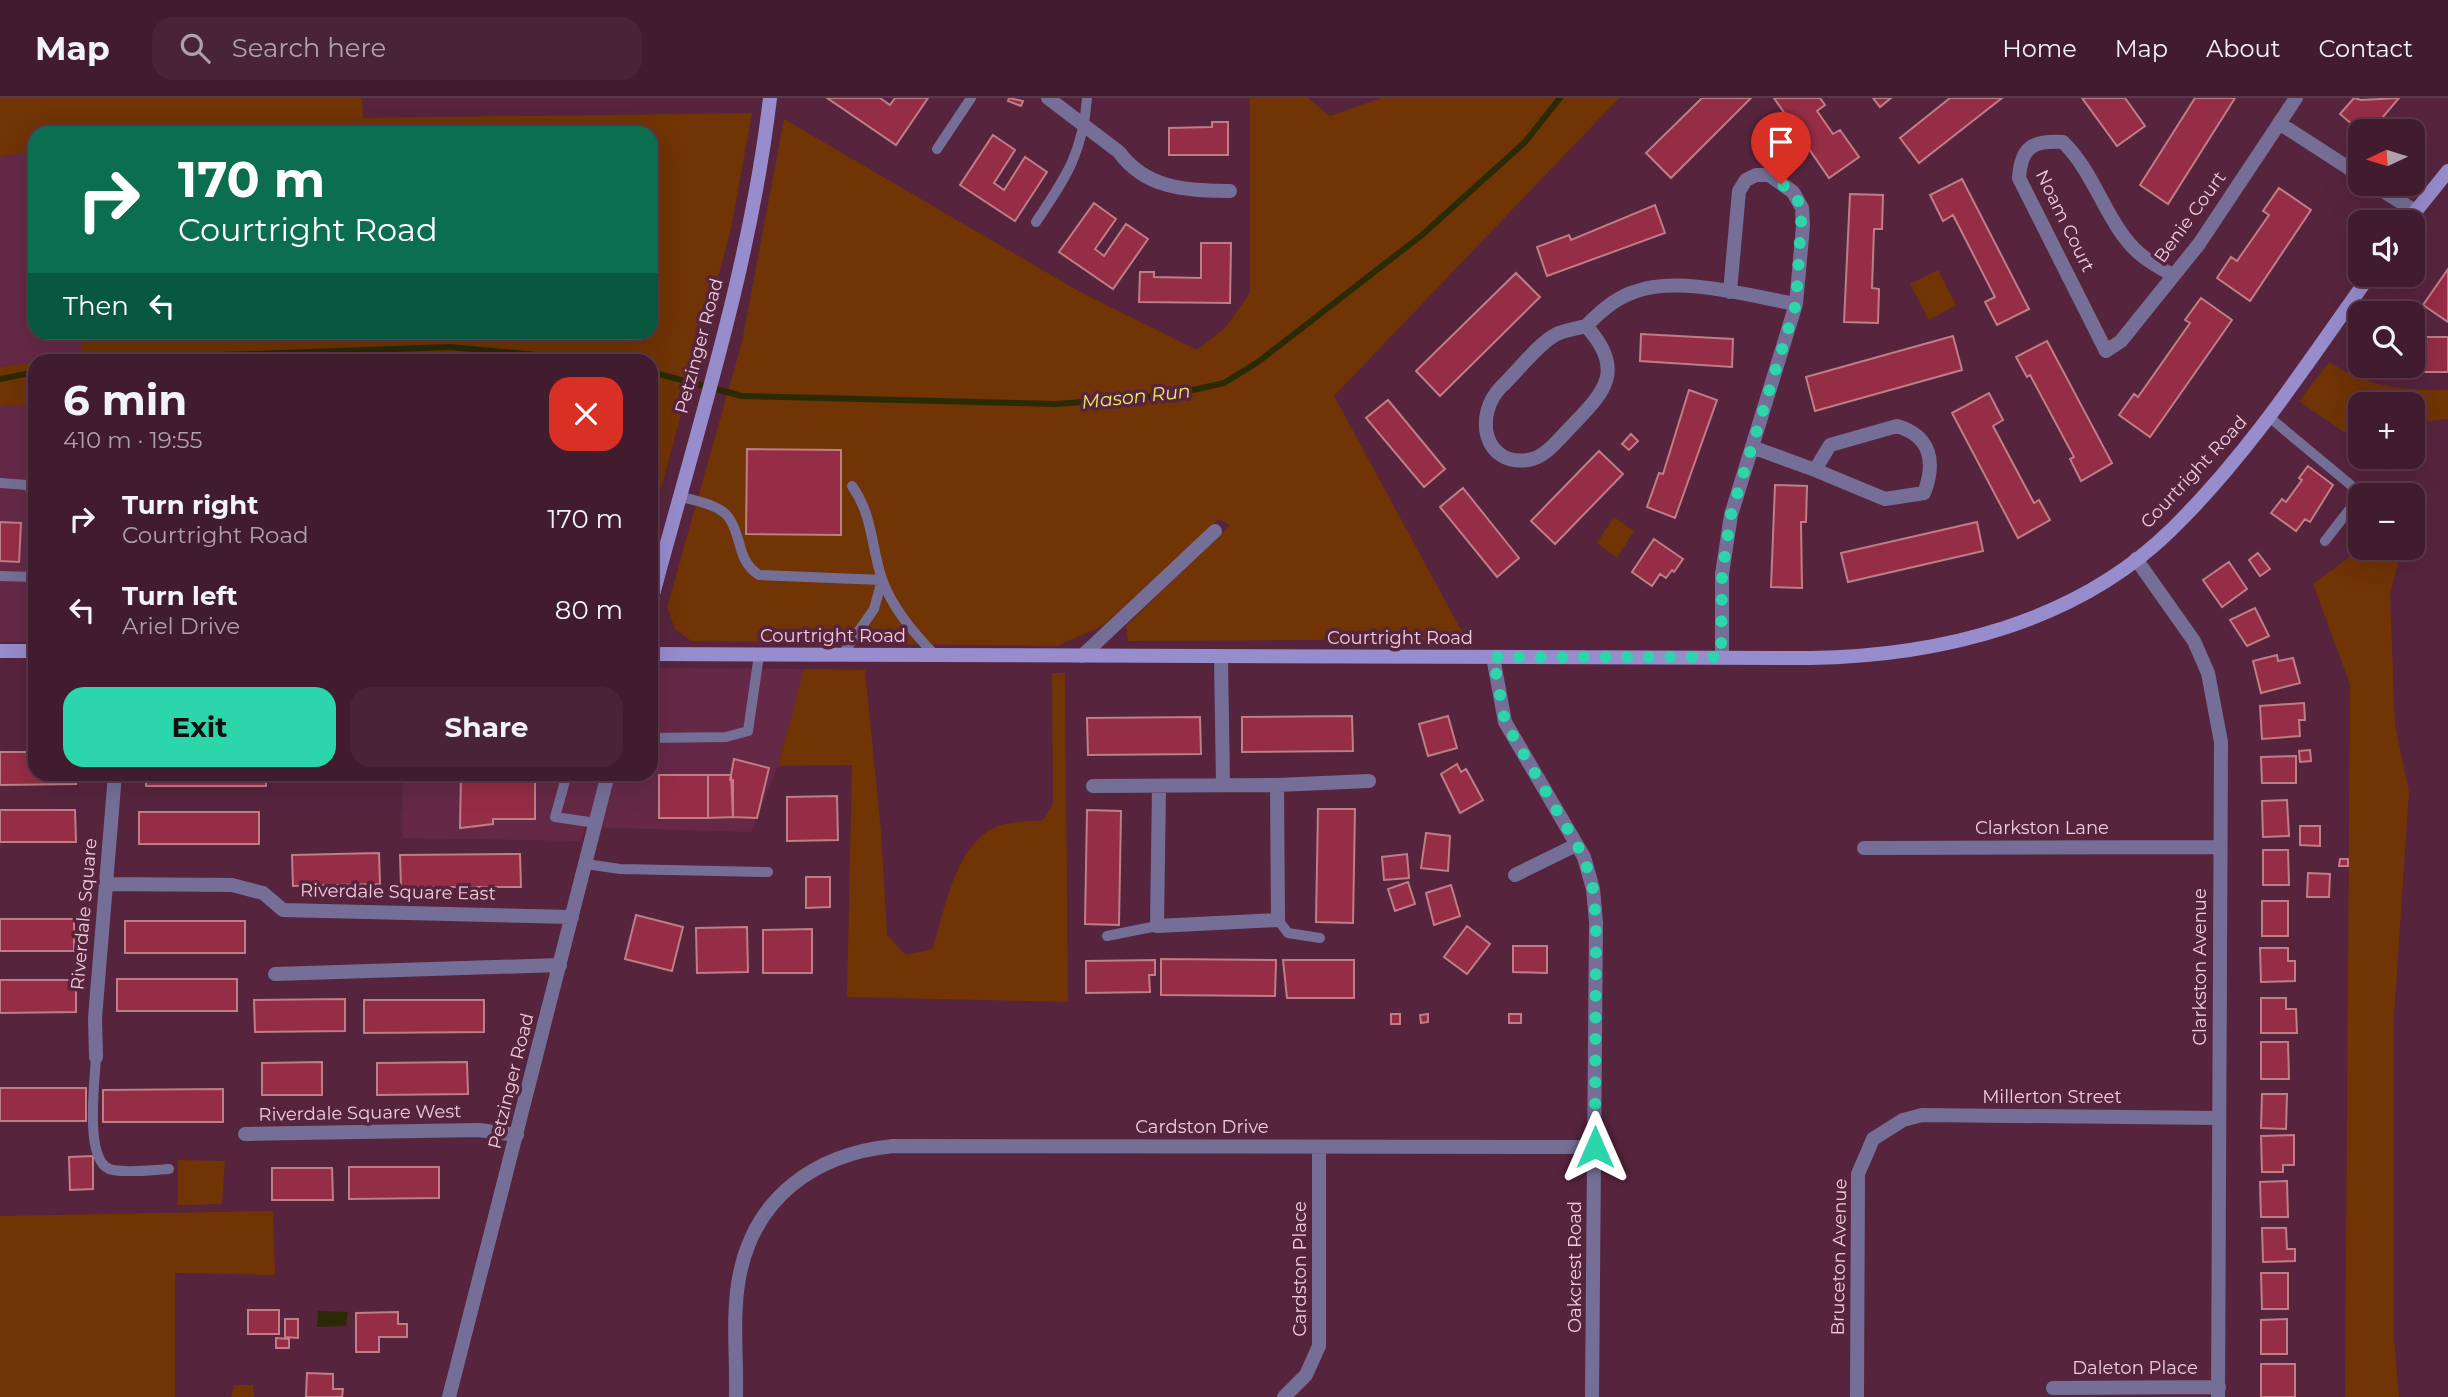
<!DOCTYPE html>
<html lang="en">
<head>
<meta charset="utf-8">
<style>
	:root { --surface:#411b2e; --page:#482436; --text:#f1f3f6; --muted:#aea1aa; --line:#5a394a; --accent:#2dd5ab }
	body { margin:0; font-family:Montserrat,sans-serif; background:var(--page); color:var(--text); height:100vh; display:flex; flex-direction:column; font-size:26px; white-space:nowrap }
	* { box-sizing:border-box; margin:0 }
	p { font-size:23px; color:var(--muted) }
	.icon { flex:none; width:38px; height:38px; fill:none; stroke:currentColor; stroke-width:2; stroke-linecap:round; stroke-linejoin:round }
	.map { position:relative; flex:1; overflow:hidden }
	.panel { position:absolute; left:28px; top:256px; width:630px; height:427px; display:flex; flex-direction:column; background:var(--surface); border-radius:21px; box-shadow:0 7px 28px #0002,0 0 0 2px var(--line) }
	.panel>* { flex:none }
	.guide { position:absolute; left:28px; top:28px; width:630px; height:214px; border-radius:21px; box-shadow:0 7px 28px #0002,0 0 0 2px var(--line); background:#0b6e4f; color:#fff; overflow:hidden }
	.needle { width:46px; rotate:266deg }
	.controls { position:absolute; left:2348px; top:21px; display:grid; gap:14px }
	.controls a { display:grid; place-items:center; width:77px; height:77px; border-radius:14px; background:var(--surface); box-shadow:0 7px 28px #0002,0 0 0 2px var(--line); font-size:35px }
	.pin { position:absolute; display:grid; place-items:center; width:60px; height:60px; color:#fff; margin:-72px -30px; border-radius:50% 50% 50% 0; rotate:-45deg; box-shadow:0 0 7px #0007 }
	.pin .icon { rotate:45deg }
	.me { position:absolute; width:77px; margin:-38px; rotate:0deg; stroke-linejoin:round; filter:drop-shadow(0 0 5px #0008) }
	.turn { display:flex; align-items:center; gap:24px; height:147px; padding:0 35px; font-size:32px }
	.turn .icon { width:91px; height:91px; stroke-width:2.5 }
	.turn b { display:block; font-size:49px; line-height:60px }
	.then { display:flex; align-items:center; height:66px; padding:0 35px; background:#0003; gap:14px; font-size:26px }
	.round { display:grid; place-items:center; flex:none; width:74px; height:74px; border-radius:21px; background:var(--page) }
	.overview { display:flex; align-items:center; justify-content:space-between; height:119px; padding:0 35px }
	h1 { font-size:42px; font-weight:700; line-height:52px }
	.cta { display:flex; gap:14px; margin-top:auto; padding:14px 35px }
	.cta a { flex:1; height:80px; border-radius:21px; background:var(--accent); color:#111; font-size:28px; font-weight:700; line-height:80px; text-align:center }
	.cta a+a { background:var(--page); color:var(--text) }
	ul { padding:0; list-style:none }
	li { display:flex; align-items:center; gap:21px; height:91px; padding:0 35px }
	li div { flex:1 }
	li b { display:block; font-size:26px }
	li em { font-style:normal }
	header { display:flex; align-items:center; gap:42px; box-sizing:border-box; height:98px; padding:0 35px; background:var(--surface); border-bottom:2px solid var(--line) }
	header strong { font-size:33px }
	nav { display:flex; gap:38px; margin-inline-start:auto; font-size:24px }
	.search { width:490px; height:63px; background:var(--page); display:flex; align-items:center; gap:18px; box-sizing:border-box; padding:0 24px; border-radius:21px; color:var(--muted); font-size:26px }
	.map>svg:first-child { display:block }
	.built { fill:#652947 }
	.green { fill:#703405 }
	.water { fill:#2a2b05 }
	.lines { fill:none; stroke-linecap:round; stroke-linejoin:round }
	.stream { stroke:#2a2b05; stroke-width:6 }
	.building { fill:#942d45; stroke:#bf7d85; stroke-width:2 }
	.lane { stroke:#756f97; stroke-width:10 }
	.street { stroke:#756f97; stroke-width:14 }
	.secondary { stroke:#978ccc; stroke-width:14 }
	.route { stroke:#2dd5ab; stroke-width:12; stroke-dasharray:0 21.6 }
	.labels { text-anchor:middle; stroke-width:7; stroke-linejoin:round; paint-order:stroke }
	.street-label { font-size:18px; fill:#eecddb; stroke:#57243e }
	.water-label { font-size:19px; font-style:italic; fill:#e9ee59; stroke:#57243e }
</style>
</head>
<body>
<header>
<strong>Map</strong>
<div class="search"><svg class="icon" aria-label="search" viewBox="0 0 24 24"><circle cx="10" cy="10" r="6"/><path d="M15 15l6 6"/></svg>Search here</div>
<nav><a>Home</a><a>Map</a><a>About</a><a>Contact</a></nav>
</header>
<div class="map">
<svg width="2448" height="1299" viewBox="0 0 2448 1299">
	<rect width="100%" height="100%" fill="#57243e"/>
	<path class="built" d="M35 53V234L81 235V257L0 269V58Z
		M35 306V544H0V308Z
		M651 570 804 571 778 668 751 734 585 729 581 743 402 740 403 676H651Z"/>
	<path class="green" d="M0 0H362L363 20 752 15 731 131 652 424 651 262H43L81 257V234H651V35H35V53L0 58Z
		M1250 0H1308L1330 18 1381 0H1619L1334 298 1466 541 1128 543 1126 528 1230 427 1219 421 1104 527 1057 548 691 543 675 531 667 509 742 244 784 21 1082 195 1197 252 1226 229 1250 195Z
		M1938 172 1956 207 1929 222 1910 186Z
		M35 264V306L0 308V269Z
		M2329 264C2370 290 2400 292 2448 292V321L2413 325V306H2361V346L2299 303Z
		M1614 419 1634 433 1617 460 1597 445Z
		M2362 450H2402L2390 496 2395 627 2409 694 2394 919V1240L2399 1299H2345L2350 586 2313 486Z
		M804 571 865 572 881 733 887 837 906 857 933 851C945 810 957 737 1005 726 1017 723 1031 724 1043 722L1053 706 1052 575H1065L1068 904 847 899 852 667 778 668Z
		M178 1062 225 1063 222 1106 178 1107Z
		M273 1113 275 1177 175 1175V1299H0V1118Z
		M234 1287H253L254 1299H231Z"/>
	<path class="water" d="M318 1213 348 1214 346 1228 317 1229Z"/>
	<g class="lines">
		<path class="stream" d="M156 262 222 257 450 249 593 262
			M651 274 742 298 1056 306 1171 297 1224 285 1258 264 1422 137 1525 44 1560 0
			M0 281 35 274"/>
	</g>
	<path class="building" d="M827 0H880L890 7 895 0H928L896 47Z
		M1009 0 1023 3 1021 8 1008 3Z
		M1702 0H1751L1671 80 1646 55Z
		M1774 0H1820L1825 7 1817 13 1833 36 1840 32 1859 59 1829 80Z
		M1873 0H1891L1880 9Z
		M1950 0H2002L1919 65 1900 40Z
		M2082 0H2125L2145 28 2117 48Z
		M2195 0H2235L2168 106 2140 87Z
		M2354 0 2361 2 2399 0 2371 33 2361 34 2340 16Z
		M1212 24H1228V57H1169V30L1212 29Z
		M993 37 1015 52 994 85 1004 92 1025 59 1047 74 1015 123 960 87Z
		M1962 81 2029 211 1997 227 1985 204 1995 199 1953 117 1943 123 1930 97Z
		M2279 90 2311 112 2250 203 2217 180 2231 159 2237 163 2269 117 2263 113Z
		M1850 96 1883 97 1882 131H1874L1872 190 1879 191 1878 225 1844 224Z
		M1094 105 1116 121 1095 151 1104 158 1126 126 1148 141 1113 191 1059 154Z
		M1655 107 1665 135 1547 178 1537 149 1569 137 1571 142Z
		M1201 145H1231L1230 205 1139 204 1140 174H1154V179L1201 180Z
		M2448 171V224L2423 207Z
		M1516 175 1540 199 1440 298 1416 273Z
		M2201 200 2232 222 2150 339 2119 317 2134 296 2138 299 2190 225 2185 222Z
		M1641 236 1733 241 1732 269 1640 263Z
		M1953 238 1962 272 1815 313 1806 279Z
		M2424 239H2448V274H2424Z
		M2047 243 2112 365 2081 383 2070 361 2074 359 2030 277 2027 279 2016 259Z
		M1689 292 1717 302 1675 420 1647 409 1659 375 1663 376Z
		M1989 295 2003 322 1993 328 2034 405 2039 402 2050 422 2018 440 1952 315Z
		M1388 302 1445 371 1424 389 1366 320Z
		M1631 336 1638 343 1629 352 1622 346Z
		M747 351 841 352V437L746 436Z
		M1599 353 1623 376 1555 446 1531 423Z
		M2308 368 2333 387 2310 424 2305 421 2296 433 2271 415 2282 401 2286 404 2302 382 2299 380Z
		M1775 387 1807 388 1806 424H1801L1802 490 1771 489Z
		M1463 390 1519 460 1497 479 1440 409Z
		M0 424 21 425 19 464 0 463Z
		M1977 424 1983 453 1848 484 1841 455Z
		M1654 441 1683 461 1674 474 1672 472 1666 480 1660 476 1652 488 1632 474Z
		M2258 455 2270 471 2260 478 2249 462Z
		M2229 464 2247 491 2222 509 2203 482Z
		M2255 510 2269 538 2247 548 2230 522Z
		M2277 557 2278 563 2293 560 2300 585 2261 595 2253 563Z
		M2304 605 2305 622H2299L2300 638 2262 641 2260 608Z
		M1352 618 1353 653 1242 654V619Z
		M1448 618 1457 650 1428 658 1419 626Z
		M1200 619 1201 656 1088 657 1087 620Z
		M2310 652 2311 663 2300 664 2299 653Z
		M0 654H35V676H76V686L0 687Z
		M2296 658V685H2262L2261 659Z
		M734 661 769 670 757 720 733 719V682H730Z
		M1457 666 1461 674 1466 671 1483 702 1460 715 1441 676Z
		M146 676H266V688H146Z
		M461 676H535V721H493V726L460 730Z
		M659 677H708V720H659Z
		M708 677H731L733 719 708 720Z
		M837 698 838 742 787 743V699Z
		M2287 702 2289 738 2263 739 2262 703Z
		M1318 711H1355L1353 825 1316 824Z
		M0 712H75L76 744H0Z
		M1087 712 1121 713 1119 827 1085 826Z
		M139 714H259V746H139Z
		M2300 728H2320V748L2300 747Z
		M1426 735 1450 738 1448 773 1421 770Z
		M2263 752H2288L2289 787H2263Z
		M379 755 380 786 293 788 292 757Z
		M520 756 521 789H401L400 757Z
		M1407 756 1409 780 1384 782 1382 759Z
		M2340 761H2348V768H2339Z
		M2308 775 2330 776 2329 799H2307Z
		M806 779H830V809L806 810Z
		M1408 784 1415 806 1395 813 1388 791Z
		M1451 787 1460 818 1434 827 1426 795Z
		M2262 803H2288V838H2262Z
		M636 817 683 829 672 873 625 861Z
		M0 821H74V853H0Z
		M125 823H245V855H125Z
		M1467 828 1490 846 1467 876 1444 859Z
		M747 829 748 874 697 875 696 830Z
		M812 831V875H763V832Z
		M1513 848H1547V875L1513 874Z
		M2260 850H2288V863H2295V883L2261 884Z
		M1161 861 1276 862 1275 898 1161 897Z
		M1155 862V877H1149L1150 894 1086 895V863Z
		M1283 862H1354V900H1287Z
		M117 881H237V913H117Z
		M0 882H76V914L0 915Z
		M2261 900H2286V911H2296L2297 935H2261Z
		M345 901V933L255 934 254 902Z
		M364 902H484V934L364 935Z
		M1391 916H1400V926H1391Z
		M1428 916V924L1421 925 1420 917Z
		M1509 916H1521V925H1509Z
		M2261 944H2288L2289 981H2261Z
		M322 964V997H262V965Z
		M467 964 468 996 377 997V965Z
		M0 990H86V1023H0Z
		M223 991V1024H103V992Z
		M2262 996H2287L2286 1031 2261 1030Z
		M2294 1037V1067H2283V1074H2262L2261 1038Z
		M93 1058V1091L70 1092 69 1059Z
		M349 1069H439V1100L349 1101Z
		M272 1070H332L333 1102H272Z
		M2287 1083 2288 1119H2261L2260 1084Z
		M2262 1130H2286L2287 1151H2295V1163L2263 1164Z
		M2261 1175H2288V1211H2262Z
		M248 1212H279V1236H248Z
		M398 1214V1226H407V1239H379V1254H356V1215Z
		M285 1221H298V1240L285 1239Z
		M2287 1221V1256H2261V1222Z
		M276 1240 289 1241V1250H276Z
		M2261 1266H2295V1299H2261Z
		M307 1275 333 1276V1291H343L342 1299H306Z"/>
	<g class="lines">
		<path class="lane" d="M937 51 971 0
			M1036 124C1066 79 1083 55 1087 0
			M2269 319 2352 388 2356 403 2325 443
			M0 385 27 387 35 397
			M852 388C873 417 871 449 882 481 892 510 914 535 935 557
			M679 398C694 403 720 406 729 420 743 440 736 462 759 477L882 482
			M0 478 35 479
			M842 557 874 511 882 482
			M651 640 726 639 748 633 759 557
			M567 676 555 719 596 725
			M586 766 620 771 768 774
			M1278 822 1288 835 1320 840
			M1107 838 1157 828
			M96 959C95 983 83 1068 113 1072 131 1075 151 1072 169 1071"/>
		<path class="street" d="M1048 0 1119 54C1147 92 1187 92 1230 93
			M2279 25 2361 78
			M2372 86 2415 113
			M2172 177C2161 170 2149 164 2140 156 2107 128 2096 76 2063 44 2034 42 2021 48 2019 80L2106 253 2121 243 2199 146 2296 0
			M1586 228C1629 275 1601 297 1566 334 1556 344 1544 360 1528 362 1483 368 1474 317 1501 289 1516 275 1538 246 1555 237 1563 232 1576 231 1586 228Z
			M1586 228C1599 215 1615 200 1634 194 1678 177 1750 198 1796 206
			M1897 328C1931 338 1936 364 1924 395L1885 401 1815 372 1830 347Z
			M1752 349 1815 372
			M2136 461 2194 543 2208 575 2221 644 2218 1299
			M1082 558 1215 433
			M1493 559 1505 624 1584 759 1593 791 1596 824 1592 1299
			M1722 559V476L1731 417 1796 206 1803 128 1802 110 1793 94 1769 77H1756L1746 82 1739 93 1730 194
			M1221 560 1223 686
			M1093 688 1277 687 1369 683
			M1159 689 1157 828 1278 822 1277 687
			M1864 750 2219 749
			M1515 777 1576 747
			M105 786 232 787 263 795 283 812 572 819
			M275 876 560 867
			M96 959 95 920 115 676
			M245 1036 479 1032 517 1037
			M2053 1290 2219 1289
			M449 1299 608 676
			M736 1299C737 1261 732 1218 739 1180 754 1099 815 1056 893 1048L1595 1049
			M1284 1299 1306 1277 1319 1248V1049
			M1857 1299 1858 1076 1873 1041 1903 1022 1922 1017 2219 1020"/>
		<path class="secondary" d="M2407 124 2448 73
			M651 504C695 338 750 171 770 0
			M0 553H35
			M651 556 1810 560C1940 558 2076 525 2171 432 2249 356 2308 264 2370 177"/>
	</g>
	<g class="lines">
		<path class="route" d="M1595 1049 1596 824 1593 791 1584 759 1505 624 1493 559H1721L1722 476 1731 416 1796 206 1802 110 1793 94 1781 86"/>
	</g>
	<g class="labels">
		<g class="street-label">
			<text transform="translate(2190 119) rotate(-54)" y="6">Benie Court</text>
			<text transform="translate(2065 123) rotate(64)" y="6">Noam Court</text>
			<text transform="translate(699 248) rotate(-75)" y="6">Petzinger Road</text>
			<text transform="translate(2194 374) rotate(-47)" y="6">Courtright Road</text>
			<text x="833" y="544">Courtright Road</text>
			<text x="1400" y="546">Courtright Road</text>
			<text x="2042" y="736">Clarkston Lane</text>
			<text transform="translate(398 794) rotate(1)" y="6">Riverdale Square East</text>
			<text transform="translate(84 816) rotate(-85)" y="6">Riverdale Square</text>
			<text transform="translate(2200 869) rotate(-90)" y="6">Clarkston Avenue</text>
			<text transform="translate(511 983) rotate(-76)" y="6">Petzinger Road</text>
			<text x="2052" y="1005">Millerton Street</text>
			<text transform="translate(360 1015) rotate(-1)" y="6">Riverdale Square West</text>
			<text x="1202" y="1035">Cardston Drive</text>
			<text transform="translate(1839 1159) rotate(-89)" y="6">Bruceton Avenue</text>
			<text transform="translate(1575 1169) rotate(-90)" y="6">Oakcrest Road</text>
			<text transform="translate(1300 1171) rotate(-90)" y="6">Cardston Place</text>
			<text x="2135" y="1276">Daleton Place</text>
		</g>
		<g class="water-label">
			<text transform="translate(1136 298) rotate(-6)" y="7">Mason Run</text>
		</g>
	</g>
</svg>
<div class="controls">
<a><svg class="needle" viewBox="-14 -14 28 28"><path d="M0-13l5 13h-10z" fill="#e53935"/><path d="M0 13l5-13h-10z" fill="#aea1aa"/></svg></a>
<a><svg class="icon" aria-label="sound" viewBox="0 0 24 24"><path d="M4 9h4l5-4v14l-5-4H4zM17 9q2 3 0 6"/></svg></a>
<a><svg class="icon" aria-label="search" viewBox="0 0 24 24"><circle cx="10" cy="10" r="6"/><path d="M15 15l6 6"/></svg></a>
<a>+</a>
<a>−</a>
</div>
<div class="pin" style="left:1781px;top:86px;background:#d93025"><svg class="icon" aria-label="arrive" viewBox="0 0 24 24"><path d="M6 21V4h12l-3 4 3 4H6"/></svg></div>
<svg class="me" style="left:1595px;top:1049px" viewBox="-20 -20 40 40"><path d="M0-17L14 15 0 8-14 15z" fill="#2dd5ab" stroke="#fff" stroke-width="4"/></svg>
<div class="guide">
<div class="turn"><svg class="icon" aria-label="right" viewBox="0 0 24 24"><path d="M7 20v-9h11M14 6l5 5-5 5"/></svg><div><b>170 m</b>Courtright Road</div></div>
<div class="then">Then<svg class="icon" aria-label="left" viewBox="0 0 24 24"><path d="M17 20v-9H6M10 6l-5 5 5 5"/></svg></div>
</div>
<section class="panel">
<div class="overview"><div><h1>6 min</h1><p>410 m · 19:55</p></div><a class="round" style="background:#d93025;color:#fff"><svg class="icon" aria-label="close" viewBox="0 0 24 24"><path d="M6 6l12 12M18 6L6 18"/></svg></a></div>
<ul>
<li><svg class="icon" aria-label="right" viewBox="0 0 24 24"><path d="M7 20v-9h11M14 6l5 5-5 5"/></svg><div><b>Turn right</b><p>Courtright Road</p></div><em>170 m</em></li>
<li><svg class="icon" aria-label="left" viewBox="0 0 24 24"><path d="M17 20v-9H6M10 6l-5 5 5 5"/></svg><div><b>Turn left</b><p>Ariel Drive</p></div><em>80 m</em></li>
</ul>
<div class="cta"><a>Exit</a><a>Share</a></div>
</section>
</div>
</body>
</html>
